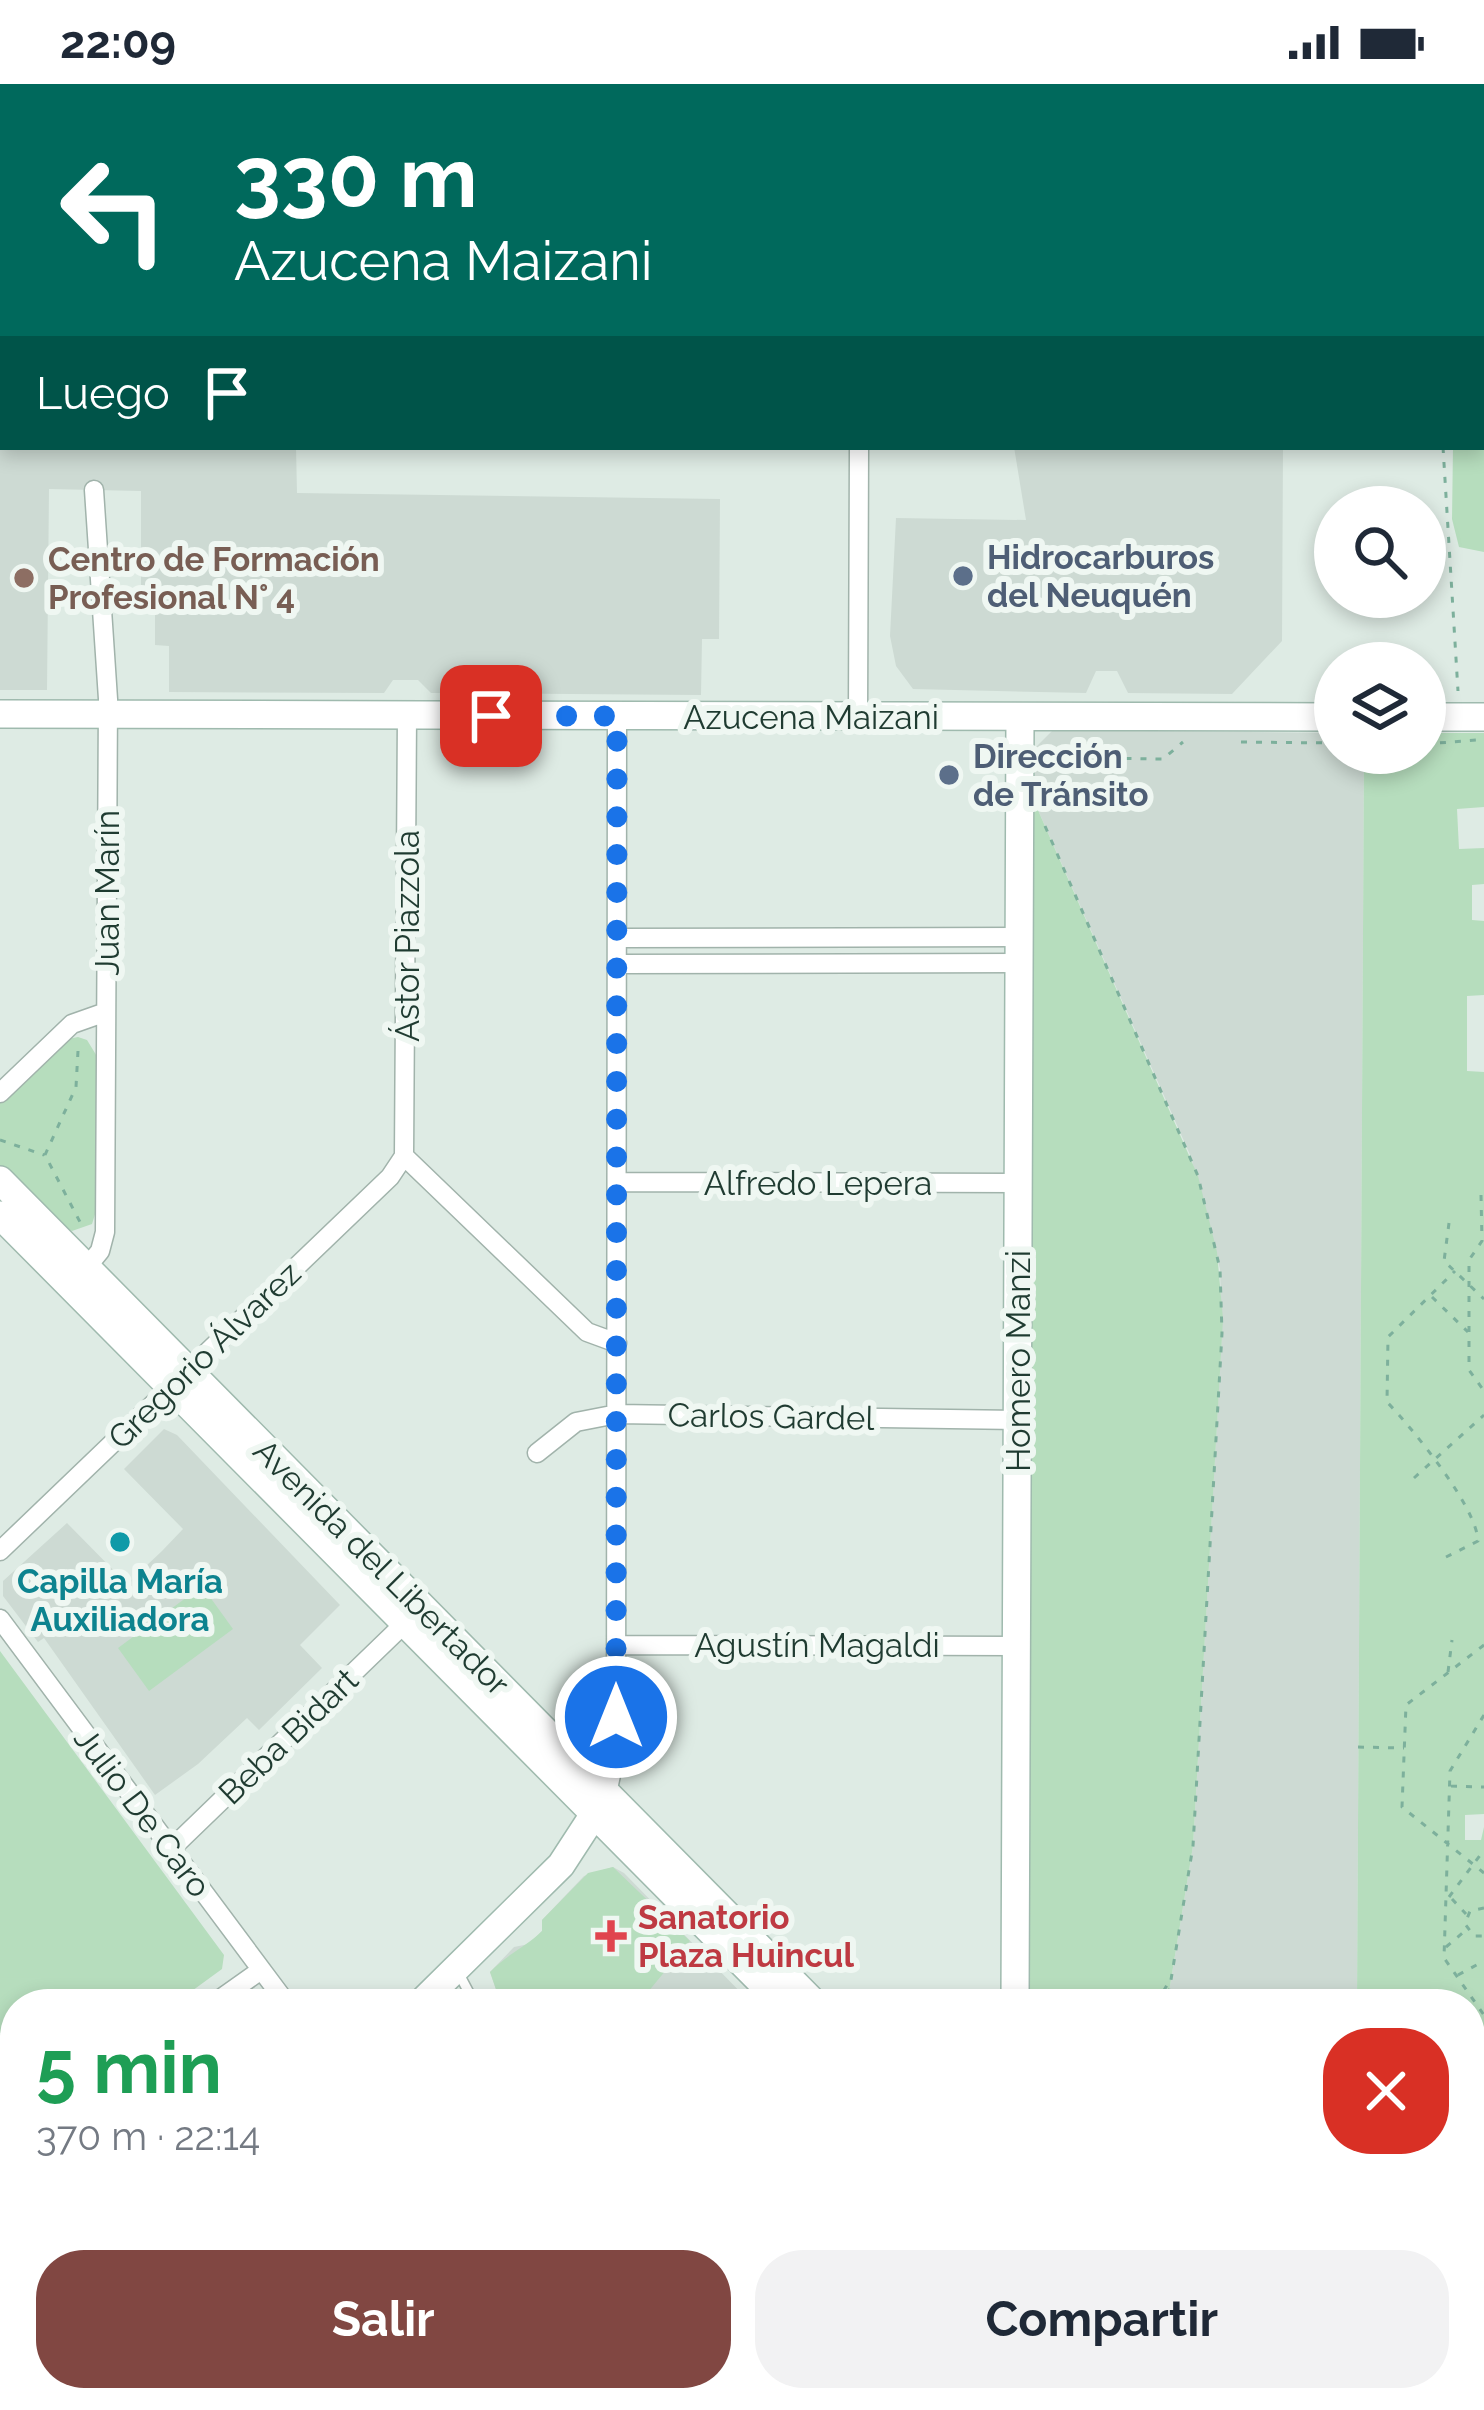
<!DOCTYPE html>
<html lang="es">
<head>
<meta charset="utf-8">
<style>
	:root { --surface:#fff; --page:#f2f2f3; --text:#1f2937; --muted:#747a83; --accent:#814742 }
	body { margin:0; font-family:Raleway,sans-serif; background:var(--page); color:var(--text); height:100vh; display:flex; flex-direction:column; font-size:45px; white-space:nowrap }
	* { box-sizing:border-box; margin:0 }
	p { font-size:39px; color:var(--muted) }
	.icon { flex:none; width:66px; height:66px; fill:none; stroke:currentColor; stroke-width:2; stroke-linecap:round; stroke-linejoin:round }
	.map { position:relative; flex:1; overflow:hidden }
	.panel { position:absolute; left:0px; top:1905px; width:1485px; height:423px; display:flex; flex-direction:column; background:var(--surface); border-radius:48px 48px 0 0; box-shadow:0 6px 18px #0003 }
	.panel>* { flex:none }
	.hud { position:absolute; left:0px; top:0px; width:1485px; height:366px; box-shadow:0 6px 18px #0003; background:#00695c; color:#fff; overflow:hidden }
	.controls { position:absolute; left:1314px; top:402px; display:grid; gap:24px }
	.controls a { display:grid; place-items:center; width:132px; height:132px; border-radius:50%; background:var(--surface); box-shadow:0 6px 18px #0003; font-size:60px }
	.pin { position:absolute; display:grid; place-items:center; width:102px; height:102px; color:#fff; margin:-51px; border-radius:24px; box-shadow:0 6px 18px #0006 }
	.me { position:absolute; width:132px; margin:-66px; rotate:0deg; stroke-linejoin:round; filter:drop-shadow(0 0 9px #0008) }
	.turn { display:flex; align-items:center; gap:42px; height:252px; padding:0 36px; font-size:54px }
	.turn .icon { width:156px; height:156px; stroke-width:2.5 }
	.turn b { display:block; font-size:84px; line-height:102px }
	.then { display:flex; align-items:center; height:114px; padding:0 36px; background:#0003; gap:24px; font-size:45px }
	.round { display:grid; place-items:center; flex:none; width:126px; height:126px; border-radius:48px; background:var(--page) }
	.overview { display:flex; align-items:center; justify-content:space-between; height:204px; padding:0 36px }
	h1 { font-size:72px; font-weight:700; line-height:90px; color:#1e9e55 }
	.cta { display:flex; gap:24px; margin-top:auto; padding:24px 36px }
	.cta a { flex:1; height:138px; border-radius:48px; background:var(--accent); color:#fff; font-size:48px; font-weight:700; line-height:138px; text-align:center }
	.cta a+a { background:var(--page); color:var(--text) }
	.status { display:flex; justify-content:space-between; align-items:center; height:84px; padding:0 60px; background:var(--surface); direction:ltr }
	.status svg { height:33px; fill:currentColor }
	.map>svg:first-child { display:block }
	.built { fill:#cddad3 }
	.green { fill:#b6ddbd }
	.lines { fill:none; stroke-linecap:round; stroke-linejoin:round }
	.service-casing { stroke:#a1b3ab; stroke-width:12 }
	.minor-casing { stroke:#a1b3ab; stroke-width:21 }
	.secondary-casing { stroke:#9fbaae; stroke-width:30 }
	.path { stroke:#7db09c; stroke-width:3; stroke-dasharray:6 9; stroke-linecap:butt }
	.service { stroke:#fff; stroke-width:9 }
	.minor { stroke:#fff; stroke-width:18 }
	.secondary { stroke:#fff; stroke-width:27 }
	.route { stroke:#1a73e8; stroke-width:21; stroke-dasharray:0 37.8 }
	.service-dot { fill:#5c6f8a; stroke:#eff7f2; stroke-width:4.5 }
	.education-dot { fill:#8d6e63; stroke:#eff7f2; stroke-width:4.5 }
	.culture-dot { fill:#0f9aa8; stroke:#eff7f2; stroke-width:4.5 }
	.health-dot { fill:#e0444e; stroke:#eff7f2; stroke-width:4.5 }
	.labels { text-anchor:middle; stroke-width:12; stroke-linejoin:round; paint-order:stroke }
	.service-label { font-size:33px; font-weight:bold; fill:#4e5e75; stroke:#eff7f2; text-anchor:start }
	.education-label { font-size:33px; font-weight:bold; fill:#785e54; stroke:#eff7f2; text-anchor:start }
	.street-label { font-size:33px; fill:#1f3b31; stroke:#eff7f2 }
	.culture-label { font-size:33px; font-weight:bold; fill:#0d838f; stroke:#eff7f2 }
	.health-label { font-size:33px; font-weight:bold; fill:#be3a42; stroke:#eff7f2; text-anchor:start }
</style>
</head>
<body>
<div class="status"><b>22:09</b><svg viewBox="0 0 49 12"><path d="M0 12V9h3v3zM5 12V6h3v6zM10 12V3h3v9zM15 12V0h3v12zM26 1h20v11H26zM47 4h2v5h-2z"/></svg></div>
<div class="map">
<svg width="1484" height="2326" viewBox="0 0 1484 2326">
	<rect width="100%" height="100%" fill="#deebe4"/>
	<path class="built" d="M0 0H298L3 3V363H296L297 409 720 415 719 555H702L701 611 431 609 418 596H393L384 609 169 608V562L155 561V518L141 517V407L49 405 47 606H0Z
		M1014 363H1283L1282 557 1232 610 1128 609 1117 587H1096L1086 609 913 605 896 582 890 552 896 434 1026 436Z
		M1053 646 1335 649V669H1364L1357 1920H1167L1193 1762 1222 1249 1220 1185 1191 1073 1034 717 1036 663Z
		M164 1345 177 1351 340 1521 300 1561 322 1584 259 1646 247 1634 198 1680 155 1711 44 1554 38 1558 3 1512V1497L67 1439 127 1500 162 1467 183 1445 124 1385Z
		M613 1783 624 1789 752 1920H501L490 1888 514 1863 529 1860 542 1847V1836L584 1792Z
		M194 2313H986V2326H192Z
		M1027 2313H1365V2326H1027Z"/>
	<path class="green" d="M1455 0H1484V468L1459 463 1452 435 1453 363H1482V3Z
		M1425 649H1484V723L1457 725 1459 765 1484 764V800L1472 801V836L1484 837V911L1467 912V987L1484 988V1730L1465 1731V1756H1481L1484 1743V2000H1470V1920H1398L1397 1905H1361L1357 1920 1364 669H1425Z
		M1034 717 1198 1092 1217 1168 1223 1235 1193 1762 1167 1920H1028Z
		M78 953 87 956 98 974 97 1124 92 1140 72 1147 57 1139 0 1082V1019L63 956Z
		M202 1502 233 1545 149 1607 118 1564Z
		M0 1567 224 1871 222 1885 174 1920H15V2031L0 2041Z
		M613 1783 690 1857 638 1920H501L490 1888C507 1870 526 1863 542 1847V1836L588 1789Z
		M194 2313H384L396 2324 192 2326Z
		M580 2313 662 2317 681 2313 669 2326H593Z
		M782 2313H986V2326H770Z"/>
	<g class="lines">
		<defs>
			<path id="service" d="M458 1888 475 1920
				M716 2326 728 2313"/>
			<path id="minor" d="M331 3V0
				M860 3V0
				M858 633 859 363
				M617 854 1019 853
				M617 880 1019 879
				M0 1009 72 940 106 928
				M404 1072 587 1248 617 1259
				M617 1098 1018 1099
				M82 1189 100 1167 105 1148 108 615 94 406
				M537 1369 576 1338 617 1330 1018 1336
				M0 1467 390 1093 404 1072 407 631
				M0 1535 287 1920
				M616 1561 1017 1562
				M607 1709 616 1669 617 632
				M171 1765 405 1539
				M213 1920 261 1886
				M0 2069 15 2059
				M1470 2285 1484 2271
				M1428 2326 1442 2313"/>
			<path id="secondary" d="M0 630 1335 633
				M1425 633H1484
				M0 1096 815 1920
				M0 1131 783 1920
				M420 1920 561 1781 602 1718
				M1015 1920 1020 634
				M1476 2112V2019
				M0 2221 15 2239
				M0 2254 15 2272
				M54 2313 67 2326
				M84 2313 98 2326
				M159 2326 166 2313
				M1014 2326V2313"/>
		</defs>
		<use href="#service" class="service-casing"/>
		<use href="#minor" class="minor-casing"/>
		<use href="#secondary" class="secondary-casing"/>
		<path class="path" d="M1445 3V0
			M1443 363 1458 607
			M1241 658 1335 659
			M1087 659 1101 674 1163 675 1183 658
			M1425 660 1477 656
			M1045 742 1198 1092 1220 1185 1222 1249 1193 1762 1167 1920
			M78 967 76 1003 45 1071 80 1138
			M0 1056 44 1071
			M1481 1111 1482 1157 1469 1176V1286L1484 1307
			M1449 1139 1444 1177 1484 1215
			M1432 1213 1468 1248
			M1414 1394 1484 1331
			M1446 1473 1478 1457C1477 1423 1412 1344 1387 1318L1388 1253 1455 1187
			M1484 1561 1406 1621 1402 1723 1484 1789
			M1448 1588 1452 1556
			M1484 1631 1450 1687 1444 1874 1484 1931
			M1358 1663 1404 1664
			M1451 1702 1484 1703
			M1449 1813 1484 1766
			M1452 1815 1466 1830
			M1484 1824 1470 1827 1465 1840 1474 1852H1484
			M1446 1863 1466 1846
			M1458 1891 1484 1877
			M1156 1920 1170 1896
			M1470 1949H1484
			M1470 1982 1484 1981"/>
		<use href="#service" class="service"/>
		<use href="#minor" class="minor"/>
		<use href="#secondary" class="secondary"/>
	</g>
	<g class="lines">
		<path class="route" d="M491 632H617L616 1633"/>
	</g>
	<g class="service-dot">
		<circle cx="963" cy="492" r="12"/>
		<circle cx="949" cy="691" r="12"/>
	</g>
	<circle class="education-dot" cx="24" cy="494" r="12"/>
	<circle class="culture-dot" cx="120" cy="1458" r="12"/>
	<path class="health-dot" d="M605 1834h12v12h12v12h-12v12h-12v-12h-12v-12h12z"/>
	<g class="labels">
		<g class="service-label">
			<text x="987" y="485">Hidrocarburos<tspan x="987" dy="38">del Neuquén</tspan></text>
			<text x="973" y="684">Dirección<tspan x="973" dy="38">de Tránsito</tspan></text>
		</g>
		<g class="education-label">
			<text x="48" y="487">Centro de Formación<tspan x="48" dy="38">Profesional N° 4</tspan></text>
		</g>
		<g class="street-label">
			<text x="811" y="645">Azucena Maizani</text>
			<text transform="translate(107 809) rotate(-90)" y="12">Juan Marín</text>
			<text transform="translate(407 852) rotate(-90)" y="12">Ástor Piazzola</text>
			<text x="818" y="1111">Alfredo Lepera</text>
			<text transform="translate(204 1271) rotate(-44)" y="12">Gregorio Álvarez</text>
			<text transform="translate(1018 1277) rotate(-90)" y="12">Homero Manzi</text>
			<text transform="translate(771 1332) rotate(1)" y="12">Carlos Gardel</text>
			<text transform="translate(382 1483) rotate(45)" y="12">Avenida del Libertador</text>
			<text x="817" y="1573">Agustín Magaldi</text>
			<text transform="translate(288 1652) rotate(-44)" y="12">Beba Bidart</text>
			<text transform="translate(143 1728) rotate(53)" y="12">Julio De Caro</text>
		</g>
		<g class="culture-label">
			<text x="120" y="1509">Capilla María<tspan x="120" dy="38">Auxiliadora</tspan></text>
		</g>
		<g class="health-label">
			<text x="638" y="1845">Sanatorio<tspan x="638" dy="38">Plaza Huincul</tspan></text>
		</g>
	</g>
</svg>
<div class="controls">
<a><svg class="icon" aria-label="search" viewBox="0 0 24 24"><circle cx="10" cy="10" r="6"/><path d="M15 15l6 6"/></svg></a>
<a><svg class="icon" aria-label="layers" viewBox="0 0 24 24"><path d="M12 4l9 5-9 5-9-5zM3 14l9 5 9-5"/></svg></a>
</div>
<div class="pin" style="left:491px;top:632px;background:#d93025"><svg class="icon" aria-label="arrive" viewBox="0 0 24 24"><path d="M6 21V4h12l-3 4 3 4H6"/></svg></div>
<svg class="me" style="left:616px;top:1633px" viewBox="-20 -20 40 40"><circle r="17" fill="#1a73e8" stroke="#fff" stroke-width="3"/><path d="M0-11L8 9 0 5-8 9z" fill="#fff"/></svg>
<div class="hud">
<div class="turn"><svg class="icon" aria-label="left" viewBox="0 0 24 24"><path d="M17 20v-9H6M10 6l-5 5 5 5"/></svg><div><b>330 m</b>Azucena Maizani</div></div>
<div class="then">Luego<svg class="icon" aria-label="arrive" viewBox="0 0 24 24"><path d="M6 21V4h12l-3 4 3 4H6"/></svg></div>
</div>
<section class="panel">
<div class="overview"><div><h1>5 min</h1><p>370 m · 22:14</p></div><a class="round" style="background:#d93025;color:#fff"><svg class="icon" aria-label="close" viewBox="0 0 24 24"><path d="M6 6l12 12M18 6L6 18"/></svg></a></div>
<div class="cta"><a>Salir</a><a>Compartir</a></div>
</section>
</div>
</body>
</html>
